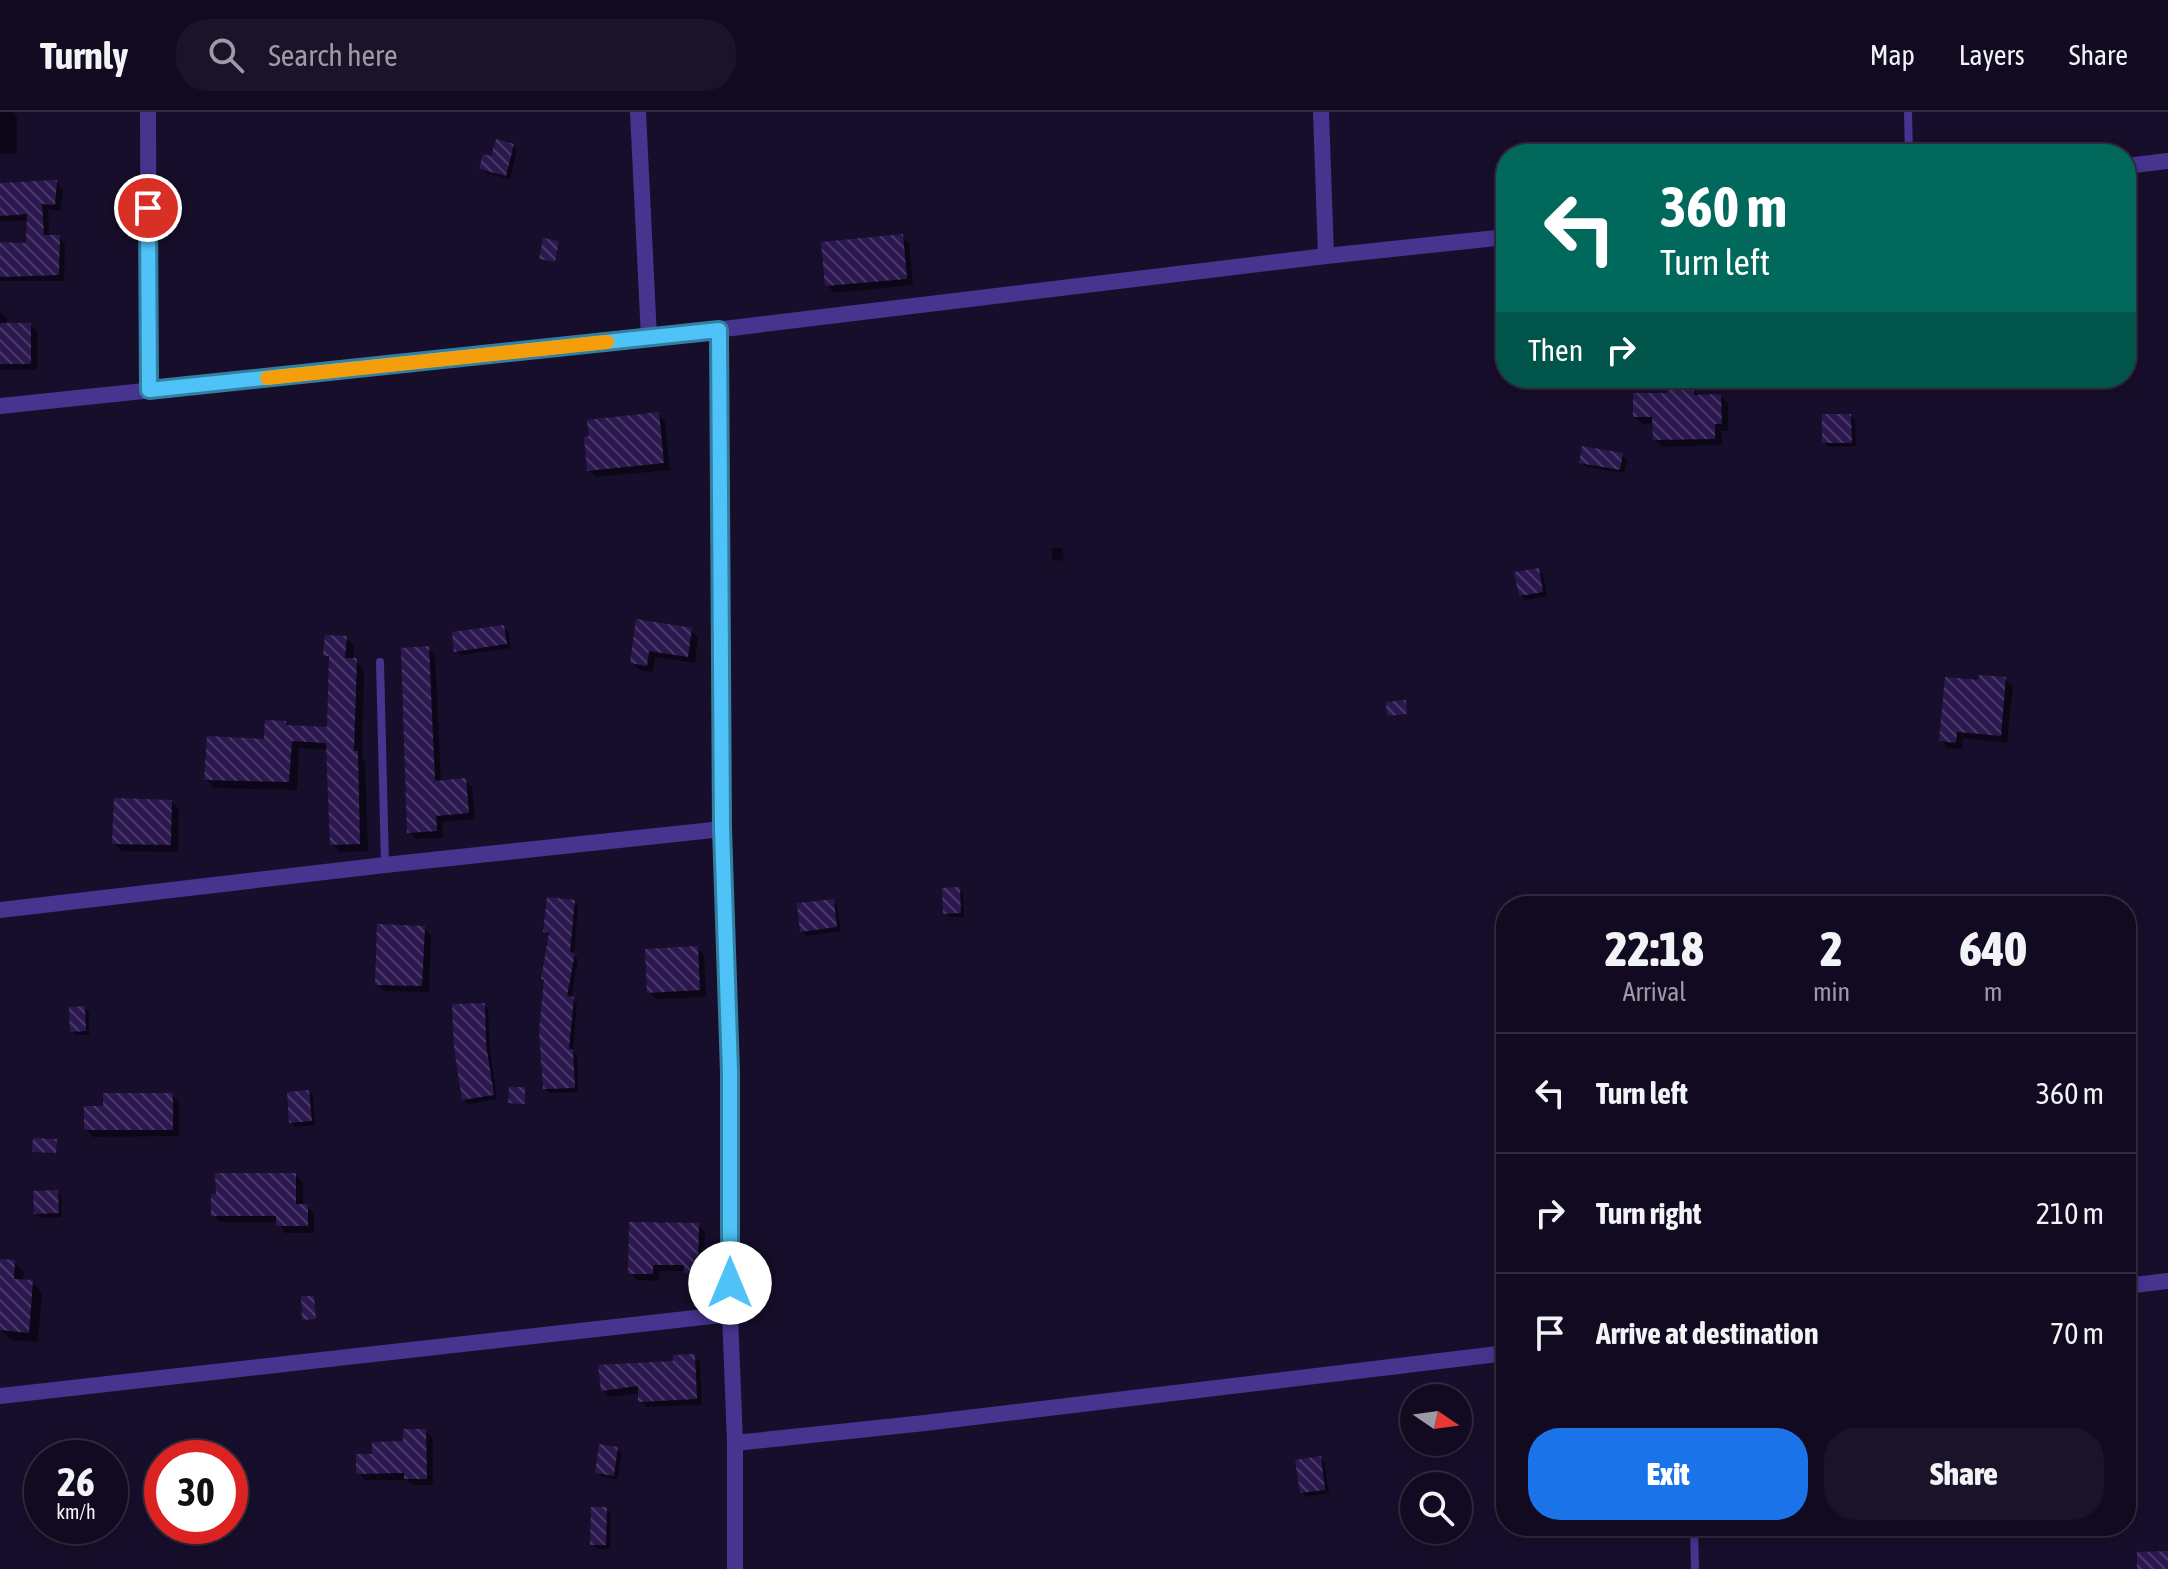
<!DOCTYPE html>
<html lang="en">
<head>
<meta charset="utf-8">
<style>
	:root { --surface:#110a20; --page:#1a1329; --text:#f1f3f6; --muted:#9c9aa5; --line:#302b3e; --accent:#1a73e8 }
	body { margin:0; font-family:"Asap Condensed",sans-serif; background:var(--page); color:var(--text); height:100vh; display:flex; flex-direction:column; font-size:30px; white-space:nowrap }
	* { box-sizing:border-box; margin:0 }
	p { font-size:26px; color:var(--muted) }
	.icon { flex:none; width:44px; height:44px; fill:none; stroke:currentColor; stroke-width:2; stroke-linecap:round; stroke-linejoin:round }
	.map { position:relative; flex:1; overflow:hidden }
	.sheet { position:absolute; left:1496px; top:784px; width:640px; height:640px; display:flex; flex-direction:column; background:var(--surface); border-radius:32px; box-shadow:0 4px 12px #0003,0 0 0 2px var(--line) }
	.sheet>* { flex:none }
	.top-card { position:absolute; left:1496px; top:32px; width:640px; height:244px; border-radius:32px; box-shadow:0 4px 12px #0003,0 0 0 2px var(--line); background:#00695c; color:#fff; overflow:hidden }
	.needle { width:52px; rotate:103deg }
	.fabs { position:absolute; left:1400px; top:1272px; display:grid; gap:16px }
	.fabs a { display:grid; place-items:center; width:72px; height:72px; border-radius:50%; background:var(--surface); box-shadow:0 4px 12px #0003,0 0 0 2px var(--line); font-size:40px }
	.speed { position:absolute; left:24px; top:1328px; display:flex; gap:16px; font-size:40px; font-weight:700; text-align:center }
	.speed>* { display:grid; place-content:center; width:104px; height:104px; border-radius:50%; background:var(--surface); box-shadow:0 4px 12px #0003,0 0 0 2px var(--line); line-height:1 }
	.speed small { font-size:20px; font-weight:400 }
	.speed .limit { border:12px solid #d22; background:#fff; color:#111 }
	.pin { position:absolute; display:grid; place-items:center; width:68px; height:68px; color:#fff; margin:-34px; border:4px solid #fff; border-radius:50%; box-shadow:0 2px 8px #0007 }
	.me { position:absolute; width:88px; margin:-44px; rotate:0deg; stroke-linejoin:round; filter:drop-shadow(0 0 6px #0008) }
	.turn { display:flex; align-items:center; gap:28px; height:168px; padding:0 32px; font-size:36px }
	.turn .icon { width:104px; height:104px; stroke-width:2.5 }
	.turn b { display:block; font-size:56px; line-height:68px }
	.then { display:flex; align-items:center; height:76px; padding:0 32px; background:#0003; gap:16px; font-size:30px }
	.eta { display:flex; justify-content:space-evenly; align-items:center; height:136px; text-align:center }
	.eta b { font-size:48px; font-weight:800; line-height:56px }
	.primary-button { display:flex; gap:16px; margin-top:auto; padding:16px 32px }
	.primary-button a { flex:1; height:92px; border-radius:32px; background:var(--accent); color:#fff; font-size:32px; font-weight:800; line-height:92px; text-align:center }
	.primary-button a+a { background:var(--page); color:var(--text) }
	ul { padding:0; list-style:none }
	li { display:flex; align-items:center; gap:24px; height:120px; padding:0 32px; border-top:2px solid var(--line) }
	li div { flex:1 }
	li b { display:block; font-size:30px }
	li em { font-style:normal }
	header { display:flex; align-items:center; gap:48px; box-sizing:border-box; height:112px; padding:0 40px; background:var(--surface); border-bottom:2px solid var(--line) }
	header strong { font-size:38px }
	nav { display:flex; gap:44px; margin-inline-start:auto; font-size:28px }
	.search { width:560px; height:72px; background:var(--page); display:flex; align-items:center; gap:20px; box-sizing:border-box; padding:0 28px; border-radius:32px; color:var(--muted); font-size:30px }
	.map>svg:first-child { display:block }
	.shadow { fill:#0007 }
	.building { fill:url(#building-back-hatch) }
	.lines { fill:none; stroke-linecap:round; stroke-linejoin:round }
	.lane { stroke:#46348f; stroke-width:8 }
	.street { stroke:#46348f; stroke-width:16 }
	.route-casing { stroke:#337fa1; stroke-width:20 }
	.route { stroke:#4fc3f7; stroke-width:14 }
	.slow { stroke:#f59e0b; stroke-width:14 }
</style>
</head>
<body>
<header>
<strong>Turnly</strong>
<div class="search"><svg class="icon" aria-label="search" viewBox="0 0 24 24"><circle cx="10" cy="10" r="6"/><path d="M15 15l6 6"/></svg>Search here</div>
<nav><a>Map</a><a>Layers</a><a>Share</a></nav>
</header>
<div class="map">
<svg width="2168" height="1457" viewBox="0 0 2168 1457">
	<defs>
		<pattern id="building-back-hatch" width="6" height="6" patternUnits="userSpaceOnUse" patternTransform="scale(2)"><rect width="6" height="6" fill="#2b184e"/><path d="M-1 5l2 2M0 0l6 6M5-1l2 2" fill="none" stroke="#4a3969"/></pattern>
	</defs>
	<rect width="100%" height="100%" fill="#170e2b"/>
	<path class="shadow" d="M0 0H13L17 4V42H0Z
		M513 34 517 38 510 67 486 61 481 56Z
		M56 70 63 77 60 99 48 97 49 125H59L65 132 64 169H0V132L28 133V108L0 110V73Z
		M902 124 909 131 913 173 834 181 827 173Z
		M0 199 7 206V213H30L38 220 37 258H0Z
		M1693 278 1699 284H1720L1728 291V319H1721L1722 333 1662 335 1655 328 1654 311 1642 312 1635 305 1669 283Z
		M658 302 665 310 670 358 596 365 589 358Z
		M1851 304 1855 308 1856 334 1829 335 1824 331Z
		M1622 343 1627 348 1624 361 1586 355 1581 350Z
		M1051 436H1062L1064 448 1053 449Z
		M1539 458 1543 462 1547 484 1525 488 1521 483Z
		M637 510 691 518 698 525 695 551 655 545 653 560 639 558 632 550Z
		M504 515 508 519 511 536 461 543 456 539Z
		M346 526 354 534 353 548 364 557 362 645 365 649 368 739 340 740 332 732 329 638 299 636 297 678 214 676 206 668 266 629 286 611 289 615 329 617 331 549 325 543Z
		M428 536 435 543 441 670 465 668 472 675 475 707 442 710 443 726 416 727 409 720Z
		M2005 567 2013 574 2007 631 1963 626 1962 637 1948 636 1941 628 1980 570Z
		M172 690 179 697 178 740 121 739 114 731Z
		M959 777 963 781 964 805H950L945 801Z
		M833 789 837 793 841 819 806 824 802 819Z
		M574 790 578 795 574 843 578 848 571 887 577 891 573 940 577 944 578 980 550 981 545 977 549 823 545 819Z
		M424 816 431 823 429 880 384 879 377 872Z
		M697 836 704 843 706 885 656 887 649 880Z
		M484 893 488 897 490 938 497 987 469 992 464 988Z
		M84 896 89 900V923H76L72 919Z
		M309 980 313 984 315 1013 295 1015 291 1010Z
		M172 983 179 990V1024L93 1025 86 1017Z
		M296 1063 303 1071V1094H307L314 1101V1121H285L278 1110H220L213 1103Z
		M57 1080 61 1084 62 1105 40 1106 36 1102Z
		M698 1113 705 1120 704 1167H693L685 1159H659V1169L637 1168 630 1161Z
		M0 1149 14 1150 24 1160 23 1169 32 1170 42 1180 38 1230 12 1228 0 1218Z
		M694 1244 700 1250 702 1293 647 1295 640 1289V1281L610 1285 603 1278Z
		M426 1319 433 1326V1373H413L407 1368H365L358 1361Z
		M617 1337 621 1341 618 1367 602 1365 597 1360Z
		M1320 1346 1324 1350 1329 1381 1306 1385 1302 1380Z
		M606 1397 611 1402 610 1437H597L592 1432Z"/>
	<path class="building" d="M496 27 514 32 506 64 479 57 483 42 491 44Z
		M57 68 55 93 42 92 44 123H60L59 163 0 165V130L26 131 27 102 0 104V71Z
		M903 122 907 167 825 174 821 130Z
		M543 126 559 129 555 150 539 147Z
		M0 211H31V252H0Z
		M1694 276V283L1721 282 1722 312H1715V327L1653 328 1652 305H1633V281H1667V277Z
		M659 300 664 351 587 359 584 325 589 324 587 308Z
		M1822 302H1851L1852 331H1822Z
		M1582 334 1623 341 1620 358 1579 351Z
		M1539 456 1543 480 1519 484 1514 460Z
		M636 507 692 516 688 545 649 539 647 554 630 551Z
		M504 513 507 532 454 540 452 520Z
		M325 523 347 524 345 546H357L354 639H358L360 732 330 733 326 631 292 629 289 670 204 668 207 624 264 627 265 608 286 609V613L327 615 329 544H323Z
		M429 534 435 669 466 666 469 701 436 704 437 719 407 721 401 536Z
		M1979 563 2006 565 2001 624 1957 620 1956 631 1939 629 1945 565 1978 568Z
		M1406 588 1407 602 1387 604 1386 590Z
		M114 686 172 688 171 733 112 732Z
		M960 775 961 801 943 802 942 776Z
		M547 785 575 788 570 840 575 841 567 884 574 885 569 937H573L575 976 543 977 539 919 544 868 541 867 549 821 543 820Z
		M834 787 837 815 800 820 797 791Z
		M377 812 425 814 422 874 375 873Z
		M698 834 700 878 647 881 645 837Z
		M485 891 486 932 494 983 462 988 454 935 452 892Z
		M85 894 86 919 70 920 69 895Z
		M509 975H525V992L508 991Z
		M309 978 312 1009 289 1011 287 980Z
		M103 981H173V1018H84V994H103Z
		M33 1026 57 1027 56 1041 32 1040Z
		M215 1061H296V1092H308V1114H276V1104H211V1082H216Z
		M58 1078 59 1101 34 1102 33 1079Z
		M629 1110 699 1111 698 1161H684V1153H653V1162H628Z
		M0 1147 15 1148 14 1167 33 1168 29 1221 0 1218Z
		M301 1184H314L316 1207 302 1208Z
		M695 1242 697 1287 638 1290V1274L601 1279 598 1253 673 1249V1243Z
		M403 1317H426L427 1367H404V1361L356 1362V1342H372V1330L403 1329Z
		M599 1332 618 1335 614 1364 595 1361Z
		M1321 1344 1325 1378 1300 1381 1295 1348Z
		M591 1395H607L606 1433H590Z
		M2168 1439V1457H2137V1440Z"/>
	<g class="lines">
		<path class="lane" d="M1908 0 1909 42
			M380 550 385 753
			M1694 1414 1695 1457"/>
		<path class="street" d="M148 0 149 278
			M638 0 649 226
			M1321 0 1326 144
			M2126 54 2168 49
			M719 218 722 717 730 960V1202L735 1331V1457
			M0 294 649 226 1326 144 1506 125
			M0 798 385 753 722 717
			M2126 1174 2168 1169
			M0 1284 730 1202
			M735 1331 925 1311 1506 1241"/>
	</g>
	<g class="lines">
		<defs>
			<path id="route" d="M148 96 149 278 719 218 722 717 730 960V1171"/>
		</defs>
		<use href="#route" class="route-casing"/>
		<use href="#route" class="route"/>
		<path class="slow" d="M267 266 607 230"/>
	</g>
</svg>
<div class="fabs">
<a><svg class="needle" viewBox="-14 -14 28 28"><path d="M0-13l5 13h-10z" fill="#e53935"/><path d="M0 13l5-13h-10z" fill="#9c9aa5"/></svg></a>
<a><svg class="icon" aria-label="search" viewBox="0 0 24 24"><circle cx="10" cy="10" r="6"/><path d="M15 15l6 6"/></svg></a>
</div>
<div class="speed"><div>26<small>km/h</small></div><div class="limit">30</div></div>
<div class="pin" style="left:148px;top:96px;background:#d93025"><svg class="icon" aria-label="arrive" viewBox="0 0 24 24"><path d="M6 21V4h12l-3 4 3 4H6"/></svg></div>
<svg class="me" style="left:730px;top:1171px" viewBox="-20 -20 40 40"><circle r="19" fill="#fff"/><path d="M0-13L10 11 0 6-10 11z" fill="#4fc3f7"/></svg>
<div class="top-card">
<div class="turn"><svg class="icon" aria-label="left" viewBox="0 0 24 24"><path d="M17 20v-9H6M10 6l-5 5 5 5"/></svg><div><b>360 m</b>Turn left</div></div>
<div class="then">Then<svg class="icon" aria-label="right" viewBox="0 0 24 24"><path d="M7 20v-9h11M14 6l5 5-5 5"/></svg></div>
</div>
<section class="sheet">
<div class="eta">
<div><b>22:18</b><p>Arrival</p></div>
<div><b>2</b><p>min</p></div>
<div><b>640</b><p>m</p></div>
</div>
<ul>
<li><svg class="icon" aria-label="left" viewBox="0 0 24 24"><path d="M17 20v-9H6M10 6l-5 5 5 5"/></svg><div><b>Turn left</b></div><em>360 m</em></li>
<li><svg class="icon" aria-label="right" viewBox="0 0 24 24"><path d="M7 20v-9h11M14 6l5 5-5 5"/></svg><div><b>Turn right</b></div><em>210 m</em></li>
<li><svg class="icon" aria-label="arrive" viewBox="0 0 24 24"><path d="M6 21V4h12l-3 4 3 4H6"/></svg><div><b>Arrive at destination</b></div><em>70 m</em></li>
</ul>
<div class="primary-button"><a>Exit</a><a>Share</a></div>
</section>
</div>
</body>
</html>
